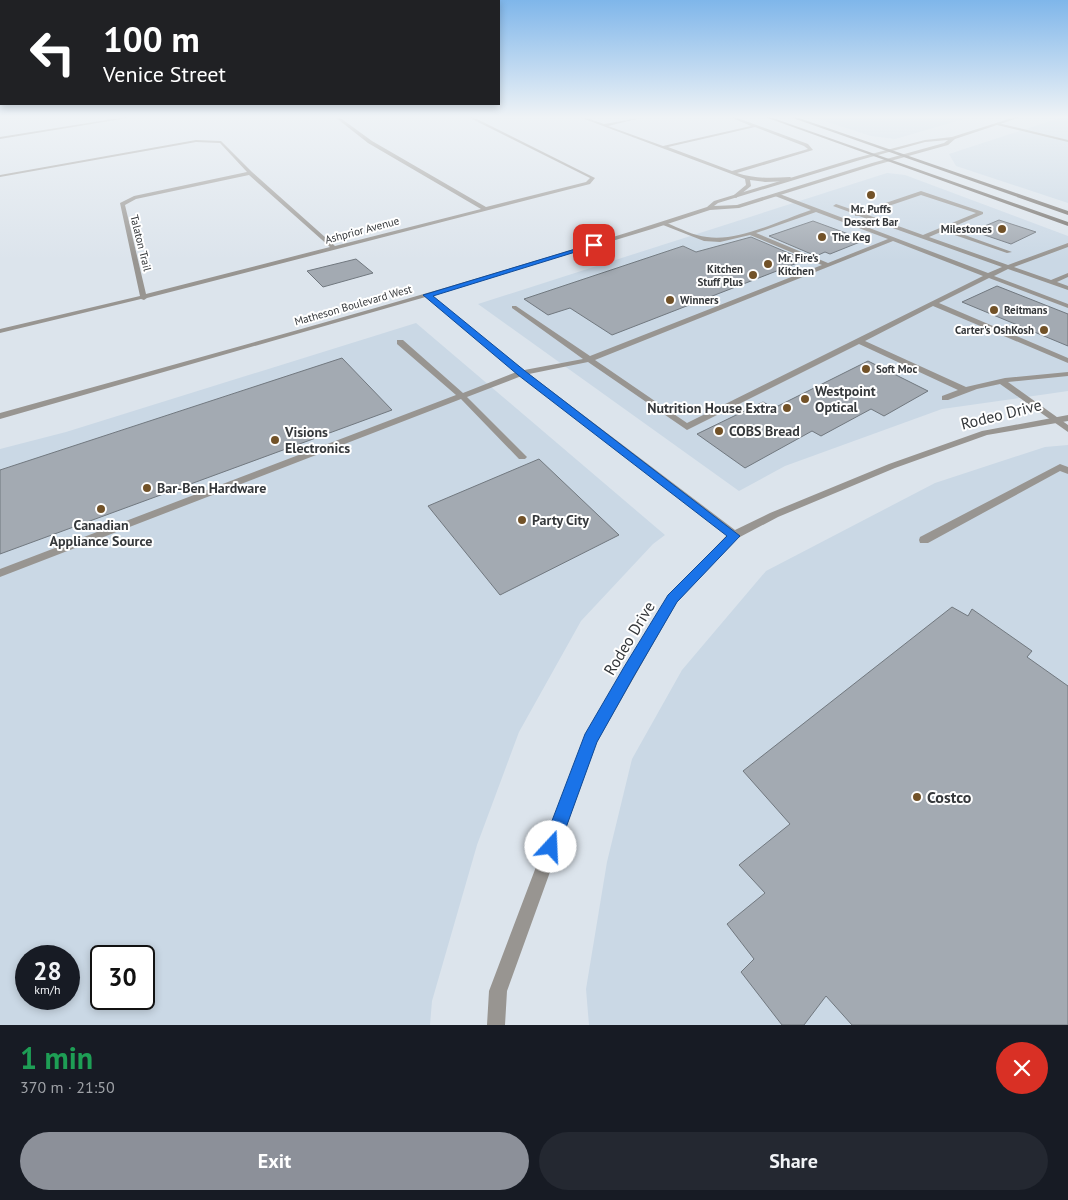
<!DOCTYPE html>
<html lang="en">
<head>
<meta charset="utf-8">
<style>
	:root { --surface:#171b24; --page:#242831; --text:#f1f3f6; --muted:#9ea1a6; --accent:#8c9099 }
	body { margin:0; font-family:"PT Sans",sans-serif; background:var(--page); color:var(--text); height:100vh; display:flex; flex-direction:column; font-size:19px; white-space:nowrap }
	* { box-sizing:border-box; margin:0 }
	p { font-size:16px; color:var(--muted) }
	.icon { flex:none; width:28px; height:28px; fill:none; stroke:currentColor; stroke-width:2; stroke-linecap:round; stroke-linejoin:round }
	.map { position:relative; height:1025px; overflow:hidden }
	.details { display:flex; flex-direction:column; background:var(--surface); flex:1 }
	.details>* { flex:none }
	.top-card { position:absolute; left:0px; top:0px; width:500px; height:105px; box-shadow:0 2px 8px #0003; background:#202124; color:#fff; overflow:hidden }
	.speed { position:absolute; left:15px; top:945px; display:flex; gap:10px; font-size:25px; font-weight:700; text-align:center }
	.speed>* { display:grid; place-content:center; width:65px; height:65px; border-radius:50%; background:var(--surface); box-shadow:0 2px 8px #0003; line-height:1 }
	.speed small { font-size:12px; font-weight:400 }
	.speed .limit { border:2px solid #111; border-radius:8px; background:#fff; color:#111 }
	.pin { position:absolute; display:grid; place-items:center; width:42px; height:42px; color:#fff; margin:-21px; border-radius:10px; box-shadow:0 2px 8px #0006 }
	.me { position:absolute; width:55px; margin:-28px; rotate:20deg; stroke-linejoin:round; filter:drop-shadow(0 0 4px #0008) }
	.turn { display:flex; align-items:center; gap:18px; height:105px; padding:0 20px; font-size:22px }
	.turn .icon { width:65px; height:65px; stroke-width:2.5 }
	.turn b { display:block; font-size:35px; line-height:42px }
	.round { display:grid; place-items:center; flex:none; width:52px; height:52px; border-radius:26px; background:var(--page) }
	.summary { display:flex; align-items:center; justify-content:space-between; height:85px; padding:0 20px }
	h1 { font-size:30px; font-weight:700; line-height:38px; color:#1e9e55 }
	.primary-button { display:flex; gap:10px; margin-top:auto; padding:10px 20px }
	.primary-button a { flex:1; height:58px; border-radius:30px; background:var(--accent); color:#fff; font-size:20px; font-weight:700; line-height:58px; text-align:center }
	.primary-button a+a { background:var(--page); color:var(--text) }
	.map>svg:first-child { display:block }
	.built { fill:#cad8e5; fill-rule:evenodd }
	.building { fill:#a3aab2; stroke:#71787f }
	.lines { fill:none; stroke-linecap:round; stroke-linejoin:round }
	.service { fill:#989591; fill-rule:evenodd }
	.minor { fill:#989591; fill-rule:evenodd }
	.tertiary { fill:#989591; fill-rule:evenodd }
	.secondary { fill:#746f6a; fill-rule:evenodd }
	.route { fill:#1a73e8; stroke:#114b97 }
	.poi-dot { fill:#725228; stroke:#fff; stroke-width:2 }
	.labels { text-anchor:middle; stroke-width:4; stroke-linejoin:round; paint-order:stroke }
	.far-poi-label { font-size:11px; font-weight:bold; fill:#35383b; stroke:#fff; text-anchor:start }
	.far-street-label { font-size:11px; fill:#35383b; stroke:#fff }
	.poi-label { font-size:14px; font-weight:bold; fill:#35383b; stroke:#fff; text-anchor:start }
	.near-street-label { font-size:16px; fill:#35383b; stroke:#fff }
	.near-poi-label { font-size:16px; font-weight:bold; fill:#35383b; stroke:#fff; text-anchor:start }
</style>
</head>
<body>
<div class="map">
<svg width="1068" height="1025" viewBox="0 0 1068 1025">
	<rect width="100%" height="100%" fill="#dce4ec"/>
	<path class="built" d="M812 117H971L895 139 871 136Z
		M1063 117H1068V203L956 166 949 154Z
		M887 173 905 175 1068 236V391L942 409 785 466 739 491 478 304Z
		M416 323 665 535 653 544 581 621 519 732 477 845 432 1001 430 1025H0V449L66 432ZM26 956H69V999H26ZM101 956H144V999H101Z
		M1068 445V1025H589L586 989 607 862 632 759 682 670 766 571 935 483 1045 447Z"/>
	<path class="building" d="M999 220 1036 232 1011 244 973 231Z
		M813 221 865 240 830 254 825 252 816 256 769 236Z
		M751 237 805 260 612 335 570 308 548 315 524 299 683 246 696 252Z
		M356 259 373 273 323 287 307 271Z
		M997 286 1068 314V346L962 302Z
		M342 358 392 410 0 554V470Z
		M868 361 928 391 884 416 871 409 821 436 812 431 745 468 697 434 763 402 774 408Z
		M539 459 619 535 500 595 428 506Z
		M952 607 968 616 972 609 1032 651 1027 657 1068 686V1025H852L826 996 804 1025H782L741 972 754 959 727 924 765 893 739 865 790 824 743 771Z"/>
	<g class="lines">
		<path class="service" d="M998 123 1068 140V142L997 125Z
			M921 191 983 212V214L948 229 1012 252 1007 253 943 231 929 237 1008 265 1068 243V247L1014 267 1051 280 1068 273V277L1057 282 1068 286V290L1008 269 994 276 1068 304V308L989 278 939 303 1068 358V363L933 306 865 341 966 387 1005 378 1068 372V376L1008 382 1068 425V432L1000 384 977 389 948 400H942V396L958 390 859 344 687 430 588 362 524 375 467 397 527 457 525 459H519L461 399 0 577V569L456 395 397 344V340H403L463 393 519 371 583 359 512 308V306H516L590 356 822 265 750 235 720 242 704 241 663 225V223H667C679 228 694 236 707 237 738 242 781 220 811 210L775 196V194L777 193 988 273 1002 267 859 216H855V214L833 206 836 204 859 212ZM921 195 976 213 923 235 865 214ZM816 212 888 239 828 263 756 233ZM893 241 983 276 687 423 595 360Z
			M1060 464 1068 467V474L1060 471 928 543H920L919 540 920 537Z"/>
		<path class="minor" d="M125 117H134L0 139V137Z
			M335 117H339L372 141 486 207 586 182 590 178 468 117H473L595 178 590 184 147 298 144 300 141 299 0 333V329L140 296 120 203 134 196 247 172 220 143 196 142 0 177V175L196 140 221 141 252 172 335 246 481 209 368 143ZM249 175 330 247 146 294 125 205 136 199Z
			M579 117H584L604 124 645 117 608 126 663 146 751 126 730 117H735L808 144 813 150 737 173C755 179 772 178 790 177L793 179 790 181 765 182 750 180 751 186 736 198 734 197V195L746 185 745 179ZM755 127 804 146 808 149 732 171 668 147Z
			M425 294H429L525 371 735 530 770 513 889 464 982 431 1068 415V421L987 435 895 468 778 517 738 538 677 602 597 742 507 991 505 1025H487L489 991 586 735 669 596 727 535 519 375 425 296Z"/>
		<path class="tertiary" d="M1015 117H1021L955 139 948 145 876 165 739 208 710 210 652 229 429 296 0 419V413C236 347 474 283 707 207L714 201 856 158 925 140 952 137ZM948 140 944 143 872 163 737 205 714 206 718 203 860 160 925 142Z"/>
		<path class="secondary" d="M765 117H770L1068 222V226Z
			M790 117H796L1068 211V215Z"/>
	</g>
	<linearGradient id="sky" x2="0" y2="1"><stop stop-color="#7fb6ea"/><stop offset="0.45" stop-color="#eff3f6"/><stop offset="1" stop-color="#eff3f6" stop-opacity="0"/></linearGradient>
	<rect width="1068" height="260" fill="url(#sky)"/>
	<path class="route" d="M592 244 598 245 433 296 525 371 740 536 677 602 634 676 597 742 559 847 557 853 551 856 545 853 542 847 585 734 624 667 668 595 727 536 518 375 423 295Z"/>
	<g class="poi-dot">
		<circle cx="871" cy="195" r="5"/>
		<circle cx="1002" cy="229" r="5"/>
		<circle cx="822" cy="237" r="5"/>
		<circle cx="768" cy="264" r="5"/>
		<circle cx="753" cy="275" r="5"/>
		<circle cx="670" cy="300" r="5"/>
		<circle cx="994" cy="310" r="5"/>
		<circle cx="1044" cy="330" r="5"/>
		<circle cx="866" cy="369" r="5"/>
		<circle cx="805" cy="399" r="5"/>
		<circle cx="787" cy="408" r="5"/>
		<circle cx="719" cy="431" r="5"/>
		<circle cx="275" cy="440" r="5"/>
		<circle cx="147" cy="488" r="5"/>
		<circle cx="101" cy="509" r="5"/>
		<circle cx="522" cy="520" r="5"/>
		<circle cx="917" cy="797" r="5"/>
	</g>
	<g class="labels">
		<g class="far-poi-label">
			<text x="871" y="213" text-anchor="middle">Mr. Puffs<tspan x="871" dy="13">Dessert Bar</tspan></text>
			<text x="992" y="233" text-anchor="end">Milestones</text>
			<text x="832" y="241">The Keg</text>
			<text x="778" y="262">Mr. Fire’s<tspan x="778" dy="13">Kitchen</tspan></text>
			<text x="743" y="273" text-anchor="end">Kitchen<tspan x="743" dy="13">Stuff Plus</tspan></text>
			<text x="680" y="304">Winners</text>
			<text x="1004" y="314">Reitmans</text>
			<text x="1034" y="334" text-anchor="end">Carter's OshKosh</text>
			<text x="876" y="373">Soft Moc</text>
		</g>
		<g class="far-street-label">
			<text transform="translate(362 230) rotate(-15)" y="4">Ashprior Avenue</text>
			<text transform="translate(141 243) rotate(76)" y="4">Talaton Trail</text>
			<text transform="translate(353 305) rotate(-16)" y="4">Matheson Boulevard West</text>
		</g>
		<g class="poi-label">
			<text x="815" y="396">Westpoint<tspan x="815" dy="16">Optical</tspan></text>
			<text x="777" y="413" text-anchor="end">Nutrition House Extra</text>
			<text x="729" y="436">COBS Bread</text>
			<text x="285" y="437">Visions<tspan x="285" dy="16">Electronics</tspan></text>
			<text x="157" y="493">Bar-Ben Hardware</text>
			<text x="532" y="525">Party City</text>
			<text x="101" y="530" text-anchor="middle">Canadian<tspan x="101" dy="16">Appliance Source</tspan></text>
		</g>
		<g class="near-street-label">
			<text transform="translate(1001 414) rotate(-14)" y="6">Rodeo Drive</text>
			<text transform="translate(629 638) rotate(-59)" y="6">Rodeo Drive</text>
		</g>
		<g class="near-poi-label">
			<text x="927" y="803">Costco</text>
		</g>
	</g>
</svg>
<div class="speed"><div>28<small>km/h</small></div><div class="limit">30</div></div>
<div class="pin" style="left:594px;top:245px;background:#d93025"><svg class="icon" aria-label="arrive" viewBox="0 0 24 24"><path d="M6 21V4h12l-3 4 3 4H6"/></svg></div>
<svg class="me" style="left:551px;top:847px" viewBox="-20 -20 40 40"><circle r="19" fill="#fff"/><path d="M0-13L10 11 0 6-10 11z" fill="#1a73e8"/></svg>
<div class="top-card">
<div class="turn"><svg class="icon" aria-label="left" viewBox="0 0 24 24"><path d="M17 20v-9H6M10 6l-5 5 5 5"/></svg><div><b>100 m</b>Venice Street</div></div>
</div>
</div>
<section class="details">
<div class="summary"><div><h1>1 min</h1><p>370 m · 21:50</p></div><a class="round" style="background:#d93025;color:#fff"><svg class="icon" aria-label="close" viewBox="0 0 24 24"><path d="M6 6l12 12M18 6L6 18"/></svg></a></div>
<div class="primary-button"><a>Exit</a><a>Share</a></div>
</section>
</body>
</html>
